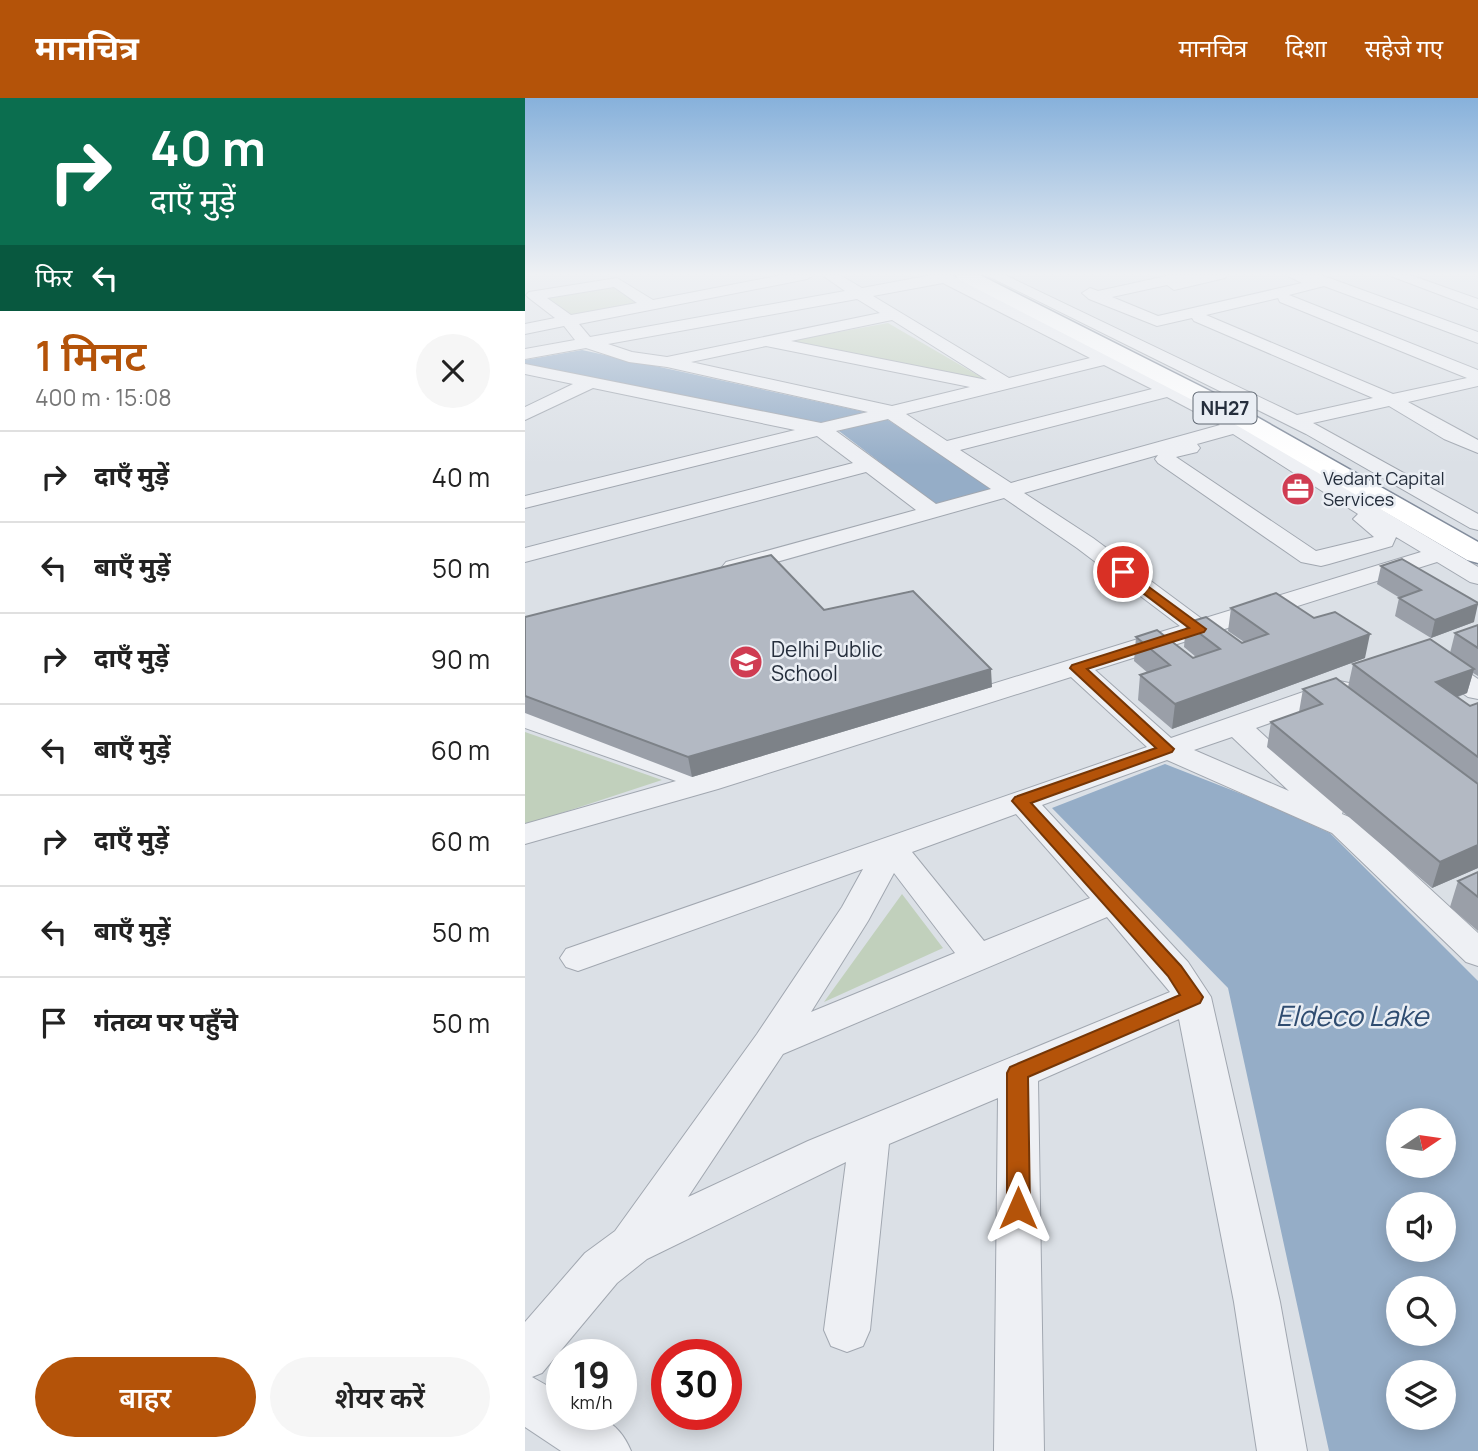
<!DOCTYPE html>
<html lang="hi">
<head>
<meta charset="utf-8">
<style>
	:root { --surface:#fff; --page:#f6f6f6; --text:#222; --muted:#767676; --line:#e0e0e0; --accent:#b45309 }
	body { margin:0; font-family:Manrope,"Noto Sans Devanagari",sans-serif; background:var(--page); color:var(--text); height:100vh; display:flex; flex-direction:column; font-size:26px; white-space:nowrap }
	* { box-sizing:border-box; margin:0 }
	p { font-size:23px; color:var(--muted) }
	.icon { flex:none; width:38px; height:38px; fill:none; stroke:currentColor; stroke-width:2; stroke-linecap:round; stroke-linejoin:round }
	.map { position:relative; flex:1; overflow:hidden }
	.drawer { display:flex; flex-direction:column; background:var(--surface); width:525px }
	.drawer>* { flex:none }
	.guide { background:#0b6e4f; color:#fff; overflow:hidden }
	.needle { width:46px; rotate:77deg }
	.fabs { position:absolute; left:861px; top:1010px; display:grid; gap:14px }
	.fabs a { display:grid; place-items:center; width:70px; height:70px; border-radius:50%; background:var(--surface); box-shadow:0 4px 18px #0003; font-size:35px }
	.speed { position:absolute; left:21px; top:1241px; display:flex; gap:14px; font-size:35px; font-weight:700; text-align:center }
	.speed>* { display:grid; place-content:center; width:91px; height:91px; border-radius:50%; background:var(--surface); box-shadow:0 4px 18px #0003; line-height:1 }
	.speed small { font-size:18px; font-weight:400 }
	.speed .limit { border:10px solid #d22; background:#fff; color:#111 }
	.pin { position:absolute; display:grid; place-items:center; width:60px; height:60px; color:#fff; margin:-30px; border:4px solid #fff; border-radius:50%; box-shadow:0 2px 7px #0007 }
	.me { position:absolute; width:77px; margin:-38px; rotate:0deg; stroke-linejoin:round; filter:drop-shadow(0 0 5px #0008) }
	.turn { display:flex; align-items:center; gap:24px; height:147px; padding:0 35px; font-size:32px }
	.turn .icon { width:91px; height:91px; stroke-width:2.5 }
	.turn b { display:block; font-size:49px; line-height:60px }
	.then { display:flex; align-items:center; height:66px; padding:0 35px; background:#0003; gap:14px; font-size:26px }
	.round { display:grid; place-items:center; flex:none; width:74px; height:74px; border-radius:37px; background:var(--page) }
	.headline { display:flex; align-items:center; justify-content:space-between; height:119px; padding:0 35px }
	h1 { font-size:42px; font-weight:600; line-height:52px; color:var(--accent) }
	.button { display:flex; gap:14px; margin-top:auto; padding:14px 35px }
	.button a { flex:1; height:80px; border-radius:42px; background:var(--accent); color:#fff; font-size:28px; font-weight:600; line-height:80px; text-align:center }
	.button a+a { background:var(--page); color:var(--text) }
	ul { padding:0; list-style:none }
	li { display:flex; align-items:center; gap:21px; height:91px; padding:0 35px; border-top:2px solid var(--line) }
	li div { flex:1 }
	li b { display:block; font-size:26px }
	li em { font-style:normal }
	header { display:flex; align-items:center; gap:42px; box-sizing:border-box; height:98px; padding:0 35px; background:var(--accent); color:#fff }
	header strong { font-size:33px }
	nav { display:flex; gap:38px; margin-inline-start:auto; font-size:24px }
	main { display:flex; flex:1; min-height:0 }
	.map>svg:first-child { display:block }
	.green { fill:#c1d0bc }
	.water { fill:#95adc7; fill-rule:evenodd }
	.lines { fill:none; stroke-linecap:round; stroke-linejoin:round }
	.minor-casing { stroke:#a1a7b0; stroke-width:2 }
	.highway-casing { stroke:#838d9d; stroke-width:3 }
	.minor { fill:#eef0f4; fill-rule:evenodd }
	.highway { fill:#fff; fill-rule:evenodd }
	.wall { fill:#9a9fa8 }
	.shaded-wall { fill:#7d8288 }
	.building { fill:#b3b9c3; stroke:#7d8288; stroke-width:2 }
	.route { fill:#b45309; stroke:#753606; stroke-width:2 }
	.labels { text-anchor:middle; stroke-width:5; stroke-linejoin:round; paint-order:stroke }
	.far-poi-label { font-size:18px; fill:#252e3c; stroke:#eaeef4; text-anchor:start }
	.shield { fill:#eaeef4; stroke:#606873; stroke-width:2 }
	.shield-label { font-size:19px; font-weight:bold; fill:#252e3c }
	.poi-label { font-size:21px; fill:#252e3c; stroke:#eaeef4; text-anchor:start }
	.near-water-label { font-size:28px; font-style:italic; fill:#2f4c70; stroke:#eaeef4 }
</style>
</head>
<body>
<header>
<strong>मानचित्र</strong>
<nav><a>मानचित्र</a><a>दिशा</a><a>सहेजे गए</a></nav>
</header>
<main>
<section class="drawer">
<div class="guide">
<div class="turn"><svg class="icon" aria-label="right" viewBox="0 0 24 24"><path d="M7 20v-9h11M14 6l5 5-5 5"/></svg><div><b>40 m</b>दाएँ मुड़ें</div></div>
<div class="then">फिर<svg class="icon" aria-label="left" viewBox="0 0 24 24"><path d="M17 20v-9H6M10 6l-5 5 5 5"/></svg></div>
</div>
<div class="headline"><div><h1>1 मिनट</h1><p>400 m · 15:08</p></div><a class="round"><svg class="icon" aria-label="close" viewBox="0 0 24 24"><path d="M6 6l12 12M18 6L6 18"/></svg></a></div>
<ul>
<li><svg class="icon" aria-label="right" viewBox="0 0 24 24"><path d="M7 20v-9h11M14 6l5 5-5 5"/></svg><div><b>दाएँ मुड़ें</b></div><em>40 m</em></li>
<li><svg class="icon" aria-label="left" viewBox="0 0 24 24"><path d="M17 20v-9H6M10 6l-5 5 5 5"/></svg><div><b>बाएँ मुड़ें</b></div><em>50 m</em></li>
<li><svg class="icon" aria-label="right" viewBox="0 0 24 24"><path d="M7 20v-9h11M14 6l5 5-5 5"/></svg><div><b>दाएँ मुड़ें</b></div><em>90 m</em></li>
<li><svg class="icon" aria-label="left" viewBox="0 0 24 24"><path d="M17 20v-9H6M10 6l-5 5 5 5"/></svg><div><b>बाएँ मुड़ें</b></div><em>60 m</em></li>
<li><svg class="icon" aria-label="right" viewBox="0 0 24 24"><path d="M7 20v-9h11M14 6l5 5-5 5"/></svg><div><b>दाएँ मुड़ें</b></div><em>60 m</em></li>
<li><svg class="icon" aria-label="left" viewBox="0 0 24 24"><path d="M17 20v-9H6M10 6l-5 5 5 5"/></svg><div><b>बाएँ मुड़ें</b></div><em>50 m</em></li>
<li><svg class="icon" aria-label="arrive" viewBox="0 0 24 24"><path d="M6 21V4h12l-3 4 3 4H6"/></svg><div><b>गंतव्य पर पहुँचे</b></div><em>50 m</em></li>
</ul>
<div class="button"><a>बाहर</a><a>शेयर करें</a></div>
</section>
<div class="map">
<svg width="953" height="1353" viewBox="0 0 953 1353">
	<rect width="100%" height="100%" fill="#dbe0e6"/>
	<path class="green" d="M89 188 114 207 49 221 20 198Z
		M363 225 461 282 264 243Z
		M0 634 137 682 0 727Z
		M377 796 418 850 299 904Z"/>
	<path class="water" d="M57 252 340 314 296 326 0 266V262Z
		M360 320 470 392 410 406 314 333Z
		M640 666 727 700 805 735 953 883V1353H804L703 890 527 710ZM873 1022H919V1068H873ZM873 1106H919V1152H873ZM873 1190H919V1236H873ZM873 1274H919V1320H873Z"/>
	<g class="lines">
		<defs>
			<path id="minor" d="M257 177H289L282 181 54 226 65 239 320 193 297 177H315L337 190 407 177H426L703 315 763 356 953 469V486L945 484 912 464 570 572 646 640 804 585 814 583 824 585 828 591 824 597 731 630 814 706 818 713 817 716 829 721 953 835V868L941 864 807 735 642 662 517 707 663 864 686 899 755 1204 782 1353H732L709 1204 654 921 513 983 519 1353H469L473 1000 364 1046 345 1232 338 1248 322 1254 306 1248 299 1232 321 1064 122 1161 92 1185 17 1275 7 1279 37 1296V1316C70 1316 92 1319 106 1353H36L0 1329V1224L60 1155 90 1133 232 936 317 809 338 771 53 873 41 869 35 860 41 851 622 649 546 579 193 691 0 746V726L151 683 0 630V613L183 674 655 528 552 450 479 400 209 476 201 474 197 469 201 464 391 412 341 374 0 464V450L328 365 292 338 0 410V398L270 332 68 290 0 322V309L48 286 0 276V266L296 325 343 314 142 269 104 264 61 250 0 261V251L50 242 39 228 0 236V226L30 220 4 200 1 197 4 194 92 180 128 202ZM418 185 565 260 484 280 348 198ZM89 189 112 205 46 217 22 200ZM332 201 355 215 142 259 107 254 83 246ZM367 222 462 282 266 243ZM241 248 445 289 367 308 166 264ZM579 267 627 291 422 343 381 316ZM642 299 695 327 486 385 435 352ZM363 321 466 391 411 406 311 333ZM708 336 833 416 828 421 849 439 791 453 651 359 672 354 675 350 672 346ZM633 357 630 361 633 365 776 464 796 468 804 466 867 448 871 439 896 454 677 521 568 440 499 395ZM707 639 764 693 669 652ZM491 716 565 800 459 843 387 754ZM369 775 430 855 286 914 343 823ZM582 819 645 894 283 1043 163 1099 258 956Z
				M461 177H480L772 317 848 300 669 223 667 220 632 228 564 201 557 195 565 190 573 193 646 177H702L700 180 649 192 642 187 587 199 633 218 777 185 761 177H796L953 234V245L799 188 764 197 953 272V288L883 304 953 342V355L919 341 864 308 788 325 953 416V432L945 430 781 336ZM753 200 755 204 942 280 868 296 681 217Z
				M863 177H885L953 201V211Z
				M912 557 921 559 953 581V601L943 599 903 571 899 565 903 559Z"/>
			<path id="highway" d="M431 177H455L693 297 953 444V465L942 462 677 307 433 181Z"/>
		</defs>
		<use href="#minor" class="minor-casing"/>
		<use href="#highway" class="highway-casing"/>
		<use href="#minor" class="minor"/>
		<use href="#highway" class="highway"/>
	</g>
	<path class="wall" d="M856 468 949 524 906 540 870 518 874 500H875L852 486Z
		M706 510 840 560 647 631 613 602 615 577 623 575 609 563 611 539 668 560 671 559 659 549 661 525 717 545 719 544 703 533Z
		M299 512 467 589 167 679 0 615V519Z
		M953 527V578L948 575 942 595 933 599 945 608 953 605V770L907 790 742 649 746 624 774 614 778 591 823 589 828 566 925 555 930 535Z
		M953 774V833L925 809 933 783Z"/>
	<path class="shaded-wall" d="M953 506 949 524 906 540 910 522Z
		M845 536 840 560 647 631 650 606Z
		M466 571 467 589 167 679 163 659Z
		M949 571 942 595 905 608 911 584Z
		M953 747V770L907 790 915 764Z"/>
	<path class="building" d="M246 457 299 512 388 493 466 571 163 659 0 598V519Z
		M877 461 953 505V506L910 522 874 500 896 492 856 468Z
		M751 495 789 520 810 514 845 536 650 606 615 577 645 567 611 539 632 532 668 560 695 551 661 525 681 519 717 545 743 536 706 510Z
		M953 527V550L930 535Z
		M905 541 949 571 911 584 945 608 953 605V659L828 566Z
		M811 580 953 686V747L915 764 746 624 797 606 778 591Z
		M953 774V799L933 783Z"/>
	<linearGradient id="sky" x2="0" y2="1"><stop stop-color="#87b1db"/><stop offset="0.48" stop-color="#eff1f4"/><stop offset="1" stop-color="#eff1f4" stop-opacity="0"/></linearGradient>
	<rect width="953" height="367" fill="url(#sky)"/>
	<path class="route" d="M598 470 681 531 679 534 562 571 649 651 647 654 506 705 656 868 678 899 675 905 503 979 505 1110 501 1117 493 1120 485 1117 482 1110V975L485 969 655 897 643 878 487 703 490 699 631 650 545 570 547 567 664 530 594 477 592 474Z"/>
	<defs>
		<symbol id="office-disc" viewBox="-11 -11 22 22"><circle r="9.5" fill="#d03c52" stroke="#eaeef4"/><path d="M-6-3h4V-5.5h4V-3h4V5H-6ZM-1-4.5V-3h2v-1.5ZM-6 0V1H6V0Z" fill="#fff"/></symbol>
		<symbol id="school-disc" viewBox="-11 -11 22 22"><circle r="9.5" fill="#d03c52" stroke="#eaeef4"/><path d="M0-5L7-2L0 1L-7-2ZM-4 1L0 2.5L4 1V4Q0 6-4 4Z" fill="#fff"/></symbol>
	</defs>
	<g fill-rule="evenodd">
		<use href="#office-disc" x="754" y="372" width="38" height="38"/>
		<use href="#school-disc" x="202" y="545" width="38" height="38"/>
	</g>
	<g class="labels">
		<g class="far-poi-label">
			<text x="798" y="387">Vedant Capital<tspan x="798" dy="21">Services</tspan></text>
		</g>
		<rect class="shield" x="668.5" y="294.5" width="63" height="31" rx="5"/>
		<g class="shield-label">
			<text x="700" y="317">NH27</text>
		</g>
		<g class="poi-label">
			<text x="246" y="559">Delhi Public<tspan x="246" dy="24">School</tspan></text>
		</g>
		<g class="near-water-label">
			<text x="827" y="928">Eldeco Lake</text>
		</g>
	</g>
</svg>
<div class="fabs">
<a><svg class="needle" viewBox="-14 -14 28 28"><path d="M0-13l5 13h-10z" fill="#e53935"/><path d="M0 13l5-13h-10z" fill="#767676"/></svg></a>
<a><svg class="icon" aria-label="sound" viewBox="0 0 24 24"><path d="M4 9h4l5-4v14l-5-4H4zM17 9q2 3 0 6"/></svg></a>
<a><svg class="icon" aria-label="search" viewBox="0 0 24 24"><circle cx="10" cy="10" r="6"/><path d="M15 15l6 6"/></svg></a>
<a><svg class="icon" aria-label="layers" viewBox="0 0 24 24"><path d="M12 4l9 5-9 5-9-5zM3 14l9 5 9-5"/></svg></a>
</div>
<div class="speed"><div>19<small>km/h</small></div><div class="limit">30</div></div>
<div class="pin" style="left:598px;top:474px;background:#d93025"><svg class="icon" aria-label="arrive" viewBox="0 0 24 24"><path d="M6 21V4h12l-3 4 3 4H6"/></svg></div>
<svg class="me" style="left:493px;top:1110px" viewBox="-20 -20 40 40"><path d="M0-17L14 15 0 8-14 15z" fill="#b45309" stroke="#fff" stroke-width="4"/></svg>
</div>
</main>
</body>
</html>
